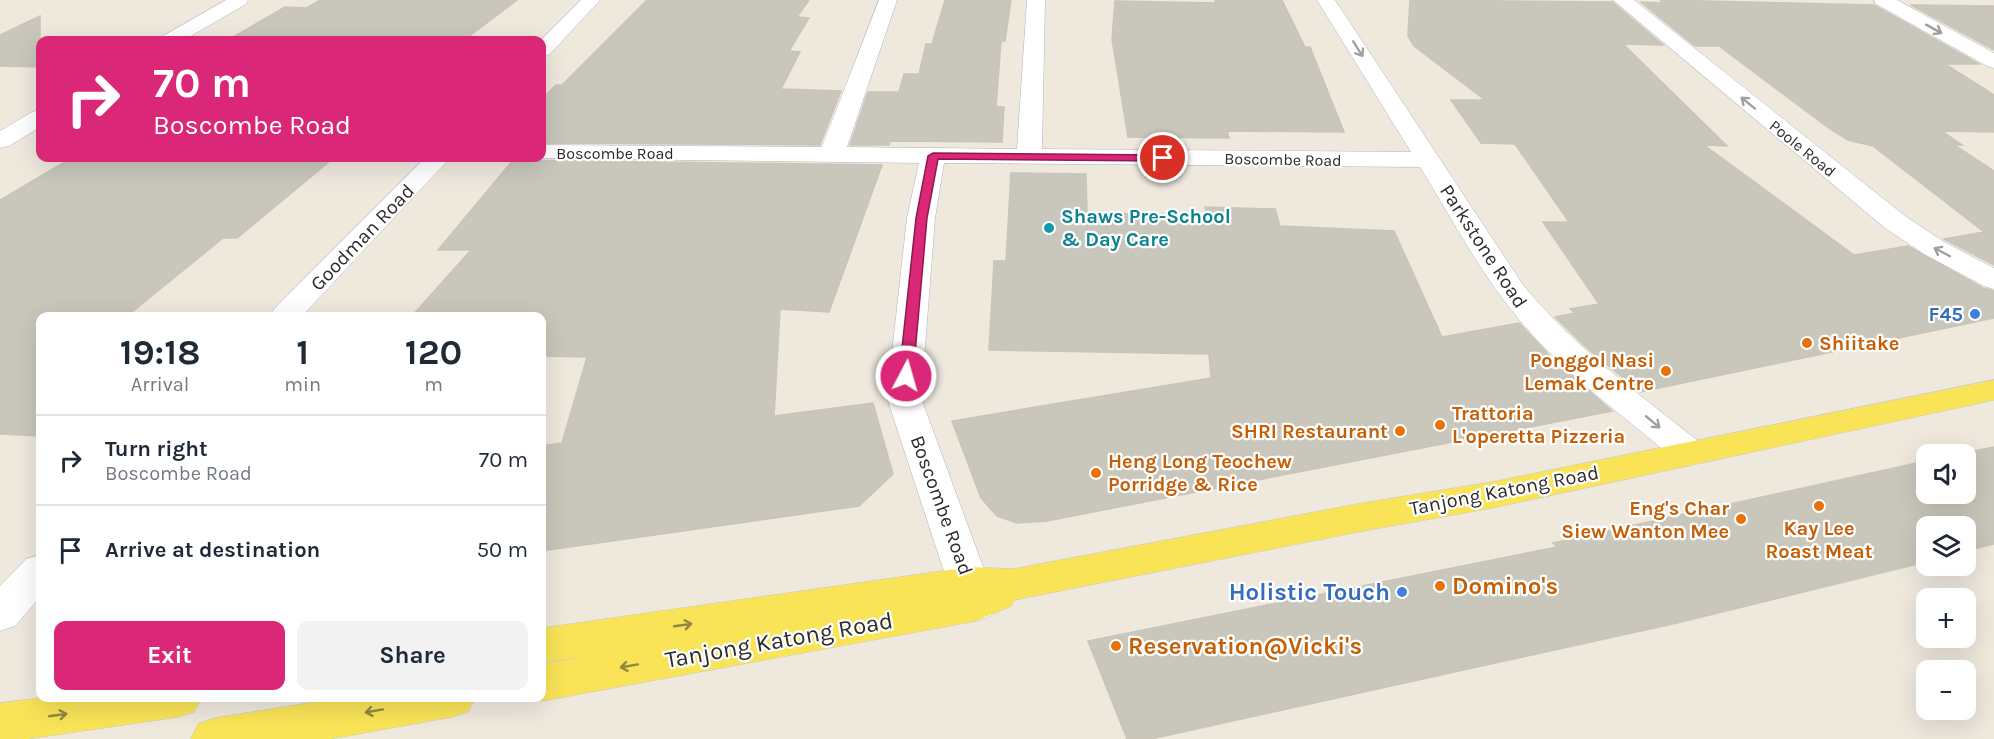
<!DOCTYPE html>
<html lang="en">
<head>
<meta charset="utf-8">
<style>
	:root { --surface:#fff; --page:#f2f2f3; --text:#1f2937; --muted:#747a83; --line:#e0e1e3; --accent:#db2777 }
	body { margin:0; font-family:Karla,sans-serif; background:var(--page); color:var(--text); height:100vh; display:flex; flex-direction:column; font-size:22px; white-space:nowrap }
	* { box-sizing:border-box; margin:0 }
	p { font-size:20px; color:var(--muted) }
	.icon { flex:none; width:33px; height:33px; fill:none; stroke:currentColor; stroke-width:2; stroke-linecap:round; stroke-linejoin:round }
	.map { position:relative; flex:1; overflow:hidden }
	.side { position:absolute; left:36px; top:312px; width:510px; height:390px; display:flex; flex-direction:column; background:var(--surface); border-radius:12px; box-shadow:0 6px 24px #0002 }
	.side>* { flex:none }
	.banner { position:absolute; left:36px; top:36px; width:510px; height:126px; border-radius:12px; box-shadow:0 6px 24px #0002; background:#db2777; color:#fff; overflow:hidden }
	.controls { position:absolute; left:1916px; top:444px; display:grid; gap:12px }
	.controls a { display:grid; place-items:center; width:60px; height:60px; border-radius:12px; background:var(--surface); box-shadow:0 6px 24px #0002; font-size:30px }
	.pin { position:absolute; display:grid; place-items:center; width:51px; height:51px; color:#fff; margin:-26px; border:3px solid #fff; border-radius:50%; box-shadow:0 2px 6px #0007 }
	.me { position:absolute; width:66px; margin:-33px; rotate:6deg; stroke-linejoin:round; filter:drop-shadow(0 0 4px #0008) }
	.turn { display:flex; align-items:center; gap:21px; height:126px; padding:0 18px; font-size:27px }
	.turn .icon { width:78px; height:78px; stroke-width:2.5 }
	.turn b { display:block; font-size:42px; line-height:51px }
	.eta { display:flex; justify-content:space-evenly; align-items:center; height:102px; text-align:center }
	.eta b { font-size:36px; font-weight:700; line-height:42px }
	.primary-button { display:flex; gap:12px; margin-top:auto; padding:12px 18px }
	.primary-button a { flex:1; height:69px; border-radius:12px; background:var(--accent); color:#fff; font-size:24px; font-weight:700; line-height:69px; text-align:center }
	.primary-button a+a { background:var(--page); color:var(--text) }
	ul { padding:0; list-style:none }
	li { display:flex; align-items:center; gap:18px; height:90px; padding:0 18px; border-top:2px solid var(--line) }
	li div { flex:1 }
	li b { display:block; font-size:22px }
	li em { font-style:normal }
	.map>svg:first-child { display:block }
	.building { fill:#c9c6bb; stroke:#cac5b6; stroke-width:1.5 }
	.lines { fill:none; stroke-linecap:round; stroke-linejoin:round }
	.minor-casing { stroke:#b1b2c0; stroke-width:1 }
	.major-casing { stroke:#c8c8c8; stroke-width:1 }
	.minor { fill:#fff; fill-rule:evenodd }
	.major { fill:#f9e457; fill-rule:evenodd }
	.oneway { stroke:#a0a0a0 }
	.oneway2 { stroke:#928842 }
	.route { fill:#db2777; stroke:#8e194d; stroke-width:1.5 }
	.culture-dot { fill:#0f9aa8; stroke:#fff; stroke-width:2 }
	.shop-dot { fill:#3f7fe0; stroke:#fff; stroke-width:2 }
	.food-dot { fill:#e8710a; stroke:#fff; stroke-width:2 }
	.labels { text-anchor:middle; stroke-width:4.5; stroke-linejoin:round; paint-order:stroke }
	.far-street-label { font-size:16px; fill:#2c2c2c; stroke:#fff }
	.culture-label { font-size:20px; font-weight:bold; fill:#0d838f; stroke:#fff; text-anchor:start }
	.street-label { font-size:20px; fill:#2c2c2c; stroke:#fff }
	.shop-label { font-size:20px; font-weight:bold; fill:#366cbe; stroke:#fff; text-anchor:end }
	.food-label { font-size:20px; font-weight:bold; fill:#c56008; stroke:#fff; text-anchor:start }
	.near-food-label { font-size:24px; font-weight:bold; fill:#c56008; stroke:#fff; text-anchor:start }
	.near-shop-label { font-size:24px; font-weight:bold; fill:#366cbe; stroke:#fff; text-anchor:end }
	.near-street-label { font-size:24px; fill:#2c2c2c; stroke:#fff }
</style>
</head>
<body>
<div class="map">
<svg width="1994" height="739" viewBox="0 0 1994 739">
	<rect width="100%" height="100%" fill="#eee8dd"/>
	<path class="building" d="M320 0H517L464 40H228L285 7 307 8Z
		M647 0H809L797 17 809 18 789 51 800 52 781 89 841 91 820 145 542 143V99L556 85H562Z
		M945 0H1011L1005 41H1001L996 107H1004L1002 142 890 141 889 145H850L868 92H899L904 74H919L926 44H932Z
		M1215 0H1282L1305 47H1310L1344 132 1227 131 1229 138 1128 137 1112 39 1115 1 1216 3Z
		M1410 0 1612 2 1663 45 1623 44 1727 146 1704 145 1854 255 1908 246 1983 288 1994 291V318L1640 392 1587 348 1555 317 1575 313 1570 309 1599 304 1543 222H1569L1515 144 1481 143 1451 100H1485L1414 46 1408 36Z
		M1660 0 1874 5 1979 64H1945L1994 95V132L1942 131 1962 145H1954L1994 171V265L1944 239 1984 232 1873 146 1848 140 1830 129 1719 46H1695L1641 2 1663 3Z
		M1911 5 1994 6V50Z
		M40 16V67L0 66V35Z
		M87 158H234L330 161 237 238H223L127 316H40V436L0 434V200L63 163Z
		M513 160 882 165 829 312 780 309 774 416 873 403 893 474 859 506 542 551V446L562 443 587 357 542 356V316H412L471 250H438Z
		M1011 173 1086 174 1087 213 1207 215 1205 207 1275 209 1280 226 1394 231 1442 337 1519 323 1552 358 1612 411 1047 521 1017 523 997 516 981 498 952 421 1211 378 1209 354 989 350 994 261H1006Z
		M1994 447V544L1965 551V526H1926V562L1677 623 1151 739H1127L1088 641 1557 547 1553 543 1926 461V494H1965V454H1957Z"/>
	<g class="lines">
		<defs>
			<path id="minor" d="M226 0H248L246 4 184 40H160L163 36Z
				M581 0H600L549 55 542 57 541 40Z
				M879 0H897L847 147 1017 149 1027 0H1045L1042 149 1411 152 1317 0H1335L1523 285C1574 347 1639 394 1702 444L1707 452 1702 460 1689 464 1676 460C1622 415 1562 372 1517 317 1479 271 1451 217 1420 167L944 163 935 218 921 398 997 605 991 616 976 621 961 616 955 605 887 398 907 218 919 163 535 158H542V145L822 147Z
				M1613 0H1634L1905 216 1944 242 1994 268V289L1984 286 1924 254 1885 228Z
				M1874 0H1897L1994 53V68L1987 66 1876 4Z
				M40 110V127L9 146 0 148V131L32 112Z
				M425 158H450L302 316H270L274 309Z
				M40 555V597L15 626 0 631V586L26 559Z"/>
			<path id="major" d="M1994 380V400L1492 508 1363 531 1014 600 1011 606 976 621 542 701 533 698H542V664L582 657 542 662V628L970 567 1013 569 1363 503 1492 482Z
				M41 698H201L194 712 178 717 27 739H0V703Z
				M340 698H475L468 712 452 717 330 739H191L198 724 215 718Z"/>
		</defs>
		<use href="#minor" class="minor-casing"/>
		<use href="#major" class="major-casing"/>
		<use href="#minor" class="minor"/>
		<use href="#major" class="major"/>
	</g>
	<defs><path id="oneway-shaft" d="M-6 0H5M1.5-3L5.5 0L1.5 3" fill="none" stroke-width="1.6" stroke-linecap="round" stroke-linejoin="round" transform="scale(1.5)"/></defs>
	<g class="oneway">
		<use href="#oneway-shaft" transform="translate(1934 29) rotate(29)"/>
		<use href="#oneway-shaft" transform="translate(1358 49) rotate(58)"/>
		<use href="#oneway-shaft" transform="translate(1748 103) rotate(-141)"/>
		<use href="#oneway-shaft" transform="translate(1942 252) rotate(-152)"/>
		<use href="#oneway-shaft" transform="translate(1653 422) rotate(40)"/>
	</g>
	<g class="oneway2">
		<use href="#oneway-shaft" transform="translate(683 625) rotate(-8)"/>
		<use href="#oneway-shaft" transform="translate(629 666) rotate(170)"/>
		<use href="#oneway-shaft" transform="translate(374 711) rotate(170)"/>
		<use href="#oneway-shaft" transform="translate(58 715) rotate(-8)"/>
	</g>
	<path class="route" d="M933 153 1163 155 1168 158 1163 161 938 159 927 218 913 376 906 380 899 376 916 218 928 156Z"/>
	<circle class="culture-dot" cx="1049" cy="228" r="6"/>
	<g class="shop-dot">
		<circle cx="1975" cy="314" r="6"/>
		<circle cx="1402" cy="592" r="6"/>
	</g>
	<g class="food-dot">
		<circle cx="1807" cy="343" r="6"/>
		<circle cx="1666" cy="371" r="6"/>
		<circle cx="1440" cy="425" r="6"/>
		<circle cx="1400" cy="431" r="6"/>
		<circle cx="1096" cy="473" r="6"/>
		<circle cx="1819" cy="506" r="6"/>
		<circle cx="1741" cy="519" r="6"/>
		<circle cx="1440" cy="586" r="6"/>
		<circle cx="1116" cy="646" r="6"/>
	</g>
	<g class="labels">
		<g class="far-street-label">
			<text transform="translate(1803 148) rotate(39)" y="6">Poole Road</text>
			<text x="615" y="159">Boscombe Road</text>
			<text transform="translate(1283 159) rotate(1)" y="6">Boscombe Road</text>
		</g>
		<g class="culture-label">
			<text x="1061" y="223">Shaws Pre-School<tspan x="1061" dy="23">&amp; Day Care</tspan></text>
		</g>
		<g class="street-label">
			<text transform="translate(362 237) rotate(-46)" y="7">Goodman Road</text>
			<text transform="translate(1484 246) rotate(57)" y="7">Parkstone Road</text>
			<text transform="translate(1504 490) rotate(-11)" y="7">Tanjong Katong Road</text>
			<text transform="translate(942 505) rotate(70)" y="7">Boscombe Road</text>
		</g>
		<g class="shop-label">
			<text x="1963" y="321">F45</text>
		</g>
		<g class="food-label">
			<text x="1819" y="350">Shiitake</text>
			<text x="1654" y="367" text-anchor="end">Ponggol Nasi<tspan x="1654" dy="23">Lemak Centre</tspan></text>
			<text x="1452" y="420">Trattoria<tspan x="1452" dy="23">L'operetta Pizzeria</tspan></text>
			<text x="1388" y="438" text-anchor="end">SHRI Restaurant</text>
			<text x="1108" y="468">Heng Long Teochew<tspan x="1108" dy="23">Porridge &amp; Rice</tspan></text>
			<text x="1729" y="515" text-anchor="end">Eng's Char<tspan x="1729" dy="23">Siew Wanton Mee</tspan></text>
			<text x="1819" y="535" text-anchor="middle">Kay Lee<tspan x="1819" dy="23">Roast Meat</tspan></text>
		</g>
		<g class="near-food-label">
			<text x="1452" y="594">Domino's</text>
			<text x="1128" y="654">Reservation@Vicki's</text>
		</g>
		<g class="near-shop-label">
			<text x="1390" y="600">Holistic Touch</text>
		</g>
		<g class="near-street-label">
			<text transform="translate(779 640) rotate(-10)" y="8">Tanjong Katong Road</text>
		</g>
	</g>
</svg>
<div class="controls">
<a><svg class="icon" aria-label="sound" viewBox="0 0 24 24"><path d="M4 9h4l5-4v14l-5-4H4zM17 9q2 3 0 6"/></svg></a>
<a><svg class="icon" aria-label="layers" viewBox="0 0 24 24"><path d="M12 4l9 5-9 5-9-5zM3 14l9 5 9-5"/></svg></a>
<a>+</a>
<a>−</a>
</div>
<div class="pin" style="left:1163px;top:158px;background:#d93025"><svg class="icon" aria-label="arrive" viewBox="0 0 24 24"><path d="M6 21V4h12l-3 4 3 4H6"/></svg></div>
<svg class="me" style="left:906px;top:376px" viewBox="-20 -20 40 40"><circle r="17" fill="#db2777" stroke="#fff" stroke-width="3"/><path d="M0-11L8 9 0 5-8 9z" fill="#fff"/></svg>
<div class="banner">
<div class="turn"><svg class="icon" aria-label="right" viewBox="0 0 24 24"><path d="M7 20v-9h11M14 6l5 5-5 5"/></svg><div><b>70 m</b>Boscombe Road</div></div>
</div>
<section class="side">
<div class="eta">
<div><b>19:18</b><p>Arrival</p></div>
<div><b>1</b><p>min</p></div>
<div><b>120</b><p>m</p></div>
</div>
<ul>
<li><svg class="icon" aria-label="right" viewBox="0 0 24 24"><path d="M7 20v-9h11M14 6l5 5-5 5"/></svg><div><b>Turn right</b><p>Boscombe Road</p></div><em>70 m</em></li>
<li><svg class="icon" aria-label="arrive" viewBox="0 0 24 24"><path d="M6 21V4h12l-3 4 3 4H6"/></svg><div><b>Arrive at destination</b></div><em>50 m</em></li>
</ul>
<div class="primary-button"><a>Exit</a><a>Share</a></div>
</section>
</div>
</body>
</html>
